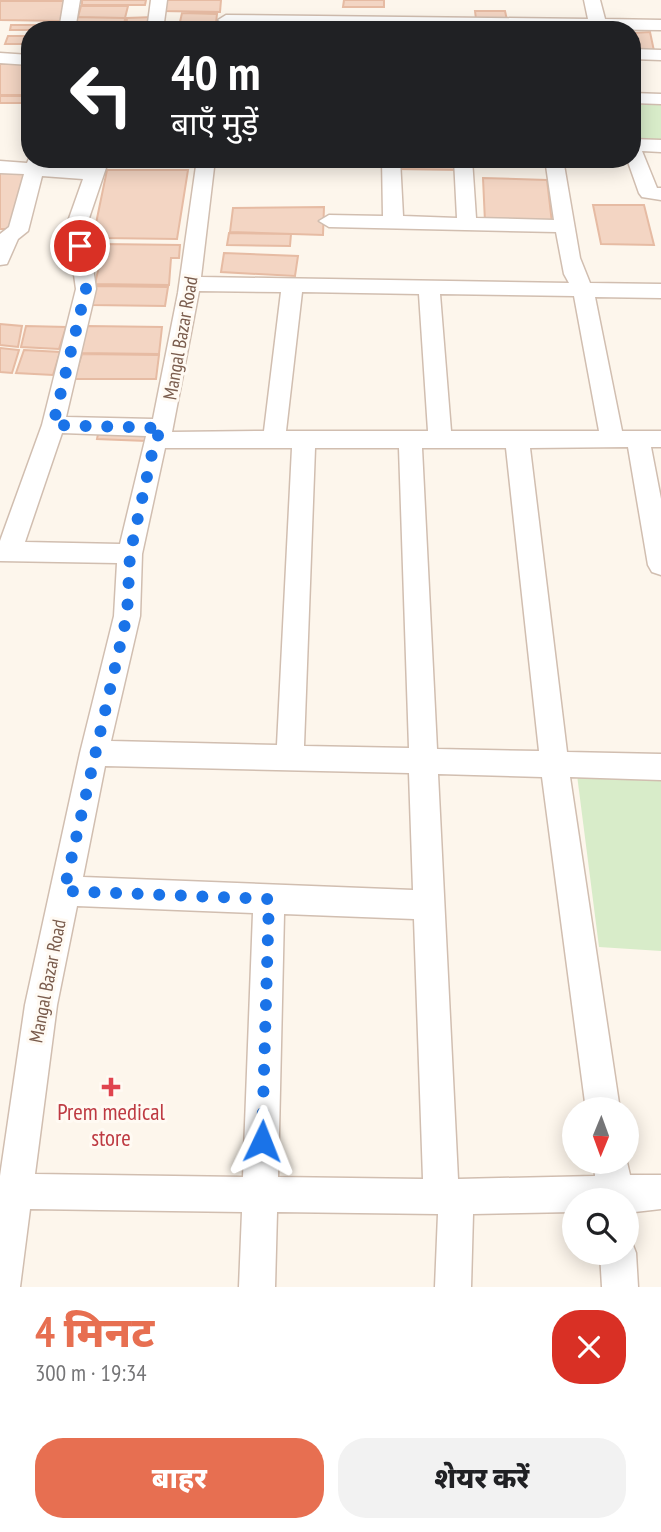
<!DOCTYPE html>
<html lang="hi">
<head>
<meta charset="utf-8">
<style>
	:root { --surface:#fff; --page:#f2f2f2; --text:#202124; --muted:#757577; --accent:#e76f51 }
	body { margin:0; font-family:"PT Sans Narrow","Noto Sans Devanagari",sans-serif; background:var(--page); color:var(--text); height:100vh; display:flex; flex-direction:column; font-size:26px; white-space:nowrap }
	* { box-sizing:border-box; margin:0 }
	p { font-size:23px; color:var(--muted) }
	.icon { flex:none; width:38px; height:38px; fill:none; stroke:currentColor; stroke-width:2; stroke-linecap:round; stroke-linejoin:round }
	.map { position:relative; height:1287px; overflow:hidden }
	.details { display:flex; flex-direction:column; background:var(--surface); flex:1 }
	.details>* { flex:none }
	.top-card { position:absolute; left:21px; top:21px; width:620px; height:147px; border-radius:28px; box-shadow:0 4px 18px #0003; background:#202124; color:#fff; overflow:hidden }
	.needle { width:46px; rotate:181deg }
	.controls { position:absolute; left:562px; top:1097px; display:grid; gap:14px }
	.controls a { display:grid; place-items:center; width:77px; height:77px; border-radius:50%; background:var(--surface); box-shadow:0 4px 18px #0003; font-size:35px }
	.pin { position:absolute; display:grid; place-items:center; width:60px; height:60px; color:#fff; margin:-30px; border:4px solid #fff; border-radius:50%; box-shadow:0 2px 7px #0007 }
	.me { position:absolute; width:77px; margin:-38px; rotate:2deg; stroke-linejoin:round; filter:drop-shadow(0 0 5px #0008) }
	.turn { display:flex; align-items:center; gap:24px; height:147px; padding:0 35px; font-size:32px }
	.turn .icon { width:91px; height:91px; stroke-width:2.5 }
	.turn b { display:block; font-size:49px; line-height:60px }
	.round { display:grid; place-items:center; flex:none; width:74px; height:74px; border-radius:28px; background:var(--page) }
	.summary { display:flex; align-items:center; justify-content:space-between; height:119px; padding:0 35px }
	h1 { font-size:42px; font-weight:800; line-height:52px; color:var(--accent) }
	.primary-button { display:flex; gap:14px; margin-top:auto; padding:14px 35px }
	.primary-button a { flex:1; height:80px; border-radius:28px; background:var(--accent); color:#fff; font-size:28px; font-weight:800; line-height:80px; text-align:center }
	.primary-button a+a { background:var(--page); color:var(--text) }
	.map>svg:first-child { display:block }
	.green { fill:#d8ecc9 }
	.building { fill:#f3d5c3; stroke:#e6bba3; stroke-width:2 }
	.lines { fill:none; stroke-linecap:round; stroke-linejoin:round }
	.minor-casing { stroke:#d1beb0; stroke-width:3 }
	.minor { fill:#fff; fill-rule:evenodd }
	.route { stroke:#1a73e8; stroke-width:12; stroke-dasharray:0 21.6 }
	.health-dot { fill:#e0444e; stroke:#fffaf3; stroke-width:2.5 }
	.labels { text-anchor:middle; stroke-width:6; stroke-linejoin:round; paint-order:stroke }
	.street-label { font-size:19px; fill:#7a5c4d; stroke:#fffaf3 }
	.near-health-label { font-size:23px; fill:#be3a42; stroke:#fffaf3 }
</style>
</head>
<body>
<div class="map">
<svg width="661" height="1287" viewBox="0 0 661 1287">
	<rect width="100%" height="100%" fill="#fdf6ec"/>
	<path class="green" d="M634 105H661V140H639Z
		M577 775 661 779V951L599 947Z"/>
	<path class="building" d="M82 0H146L145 5H82Z
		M164 0H221L220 12 162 11Z
		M344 0H384V7H343Z
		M0 1H67L62 21 0 20Z
		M81 6H128L125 18 78 17Z
		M475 11H505L507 20 476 19Z
		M182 13 217 14 216 23 180 22Z
		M73 17 125 18 124 30H71Z
		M153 17 152 30H126L127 18Z
		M165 23H188L218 24 216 30H163Z
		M11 25H65L64 30H10Z
		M259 25 335 27 334 30H259Z
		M650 32 654 51H636L633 33Z
		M8 36H30V44H5Z
		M0 64H30V95H0Z
		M0 96H30V103H0Z
		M396 159H461L462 170 397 169Z
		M482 159H545L546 167 482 166Z
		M107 170H188L177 239 104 238 105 232 94 233Z
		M0 172 32 173 12 229H0Z
		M483 178 547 180 552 223 485 222Z
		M593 205H644L654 245 601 244Z
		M324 207 323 235 230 232 233 208Z
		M229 233 291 234 290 246 227 245Z
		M104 244 180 245 179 258H171L169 285 95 284Z
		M224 253 298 256 295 276 221 272Z
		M94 286 168 287 165 306 91 305Z
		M0 324 22 326 18 347 0 345Z
		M26 326 66 327 59 349 21 347Z
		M87 326 162 327 159 354 80 353Z
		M0 348 19 350 12 373 0 372Z
		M24 350 60 352 53 375 16 373Z
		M82 354 159 355 156 379H74Z
		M99 429 148 431 146 441 97 439Z"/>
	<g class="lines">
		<defs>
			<path id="minor" d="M64 0H80L75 30H59Z
				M151 0H167L163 30H147Z
				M584 0H600L605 19 661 20V30L226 25 218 20 226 15 588 19Z
				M632 49 661 50V60L632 59Z
				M0 53 30 55V65L0 63Z
				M632 93 661 94V104L632 103Z
				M632 139 661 140V152L642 151 657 188H661V200L642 197 639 193 627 159H632Z
				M30 156V159H46L45 165 87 168 91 159H109L87 224 96 289 66 417 153 419 178 293 197 159H215L201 277 569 283 564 274 556 232 329 227 319 221 329 215 383 216 382 159H400L403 216 457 218 454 159H472L476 218 554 220 545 159H563L580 258 590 283 661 284V298L595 297 622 431H661V447H651L661 499V575L652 572 648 565 628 447 530 448 567 752 661 754V780L570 777 620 1110H586L542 777 438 774 458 1179 595 1176 594 1162H626V1158L630 1175H661V1209L626 1213V1200H574V1212L473 1214 471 1287H435L438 1214 277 1212 275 1287H239L242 1212 30 1209 20 1287H0V1176L25 1005 80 753 114 616 117 563 0 561V541L42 425 76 289 67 224 83 179 42 176 28 231 18 239 7 264 0 265V234L9 227 24 174 0 173V161L27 163ZM199 291 281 292 264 431 172 432ZM302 292 419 294 428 431H286ZM440 294 574 296 599 431H451ZM62 433 146 436 120 544 25 542ZM165 448H292L277 745 111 741 140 616 142 554ZM315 448H399L409 748 304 746ZM422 448H506L539 751 437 749ZM105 766 409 773 413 890 83 877ZM77 906 253 913 243 1177 35 1174 57 1005ZM284 914 414 919 423 1179 278 1177Z
				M626 1239 631 1240 636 1253 638 1287H602L600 1253H626Z"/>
		</defs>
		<use href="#minor" class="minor-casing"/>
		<use href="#minor" class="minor"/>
	</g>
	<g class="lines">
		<path class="route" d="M80 246 86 289 53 425 163 428 155 440 130 554 127 615 64 891 269 899 262 1141"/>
	</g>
	<path class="health-dot" d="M107.5 1076.5h7v7h7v7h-7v7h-7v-7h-7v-7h7z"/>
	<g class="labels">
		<g class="street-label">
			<text transform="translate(180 338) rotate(-80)" y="7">Mangal Bazar Road</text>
			<text transform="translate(47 981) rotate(-79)" y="7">Mangal Bazar Road</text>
		</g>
		<g class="near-health-label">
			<text x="111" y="1120">Prem medical<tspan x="111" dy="26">store</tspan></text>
		</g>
	</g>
</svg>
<div class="controls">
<a><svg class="needle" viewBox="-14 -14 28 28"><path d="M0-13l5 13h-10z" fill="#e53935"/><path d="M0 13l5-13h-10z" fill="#757577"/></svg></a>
<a><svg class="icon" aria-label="search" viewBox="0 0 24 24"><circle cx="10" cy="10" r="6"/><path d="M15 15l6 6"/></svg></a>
</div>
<div class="pin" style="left:80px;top:246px;background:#d93025"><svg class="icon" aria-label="arrive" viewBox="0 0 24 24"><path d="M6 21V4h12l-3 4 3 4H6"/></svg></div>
<svg class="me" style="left:262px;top:1141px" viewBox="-20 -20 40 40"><path d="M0-17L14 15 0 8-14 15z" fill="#1a73e8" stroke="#fff" stroke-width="4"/></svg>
<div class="top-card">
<div class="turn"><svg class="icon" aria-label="left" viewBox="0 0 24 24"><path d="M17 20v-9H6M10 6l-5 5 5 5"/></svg><div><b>40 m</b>बाएँ मुड़ें</div></div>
</div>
</div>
<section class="details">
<div class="summary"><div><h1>4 मिनट</h1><p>300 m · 19:34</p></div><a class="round" style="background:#d93025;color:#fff"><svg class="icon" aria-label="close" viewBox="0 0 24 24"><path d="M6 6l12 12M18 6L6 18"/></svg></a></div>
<div class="primary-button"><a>बाहर</a><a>शेयर करें</a></div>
</section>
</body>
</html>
